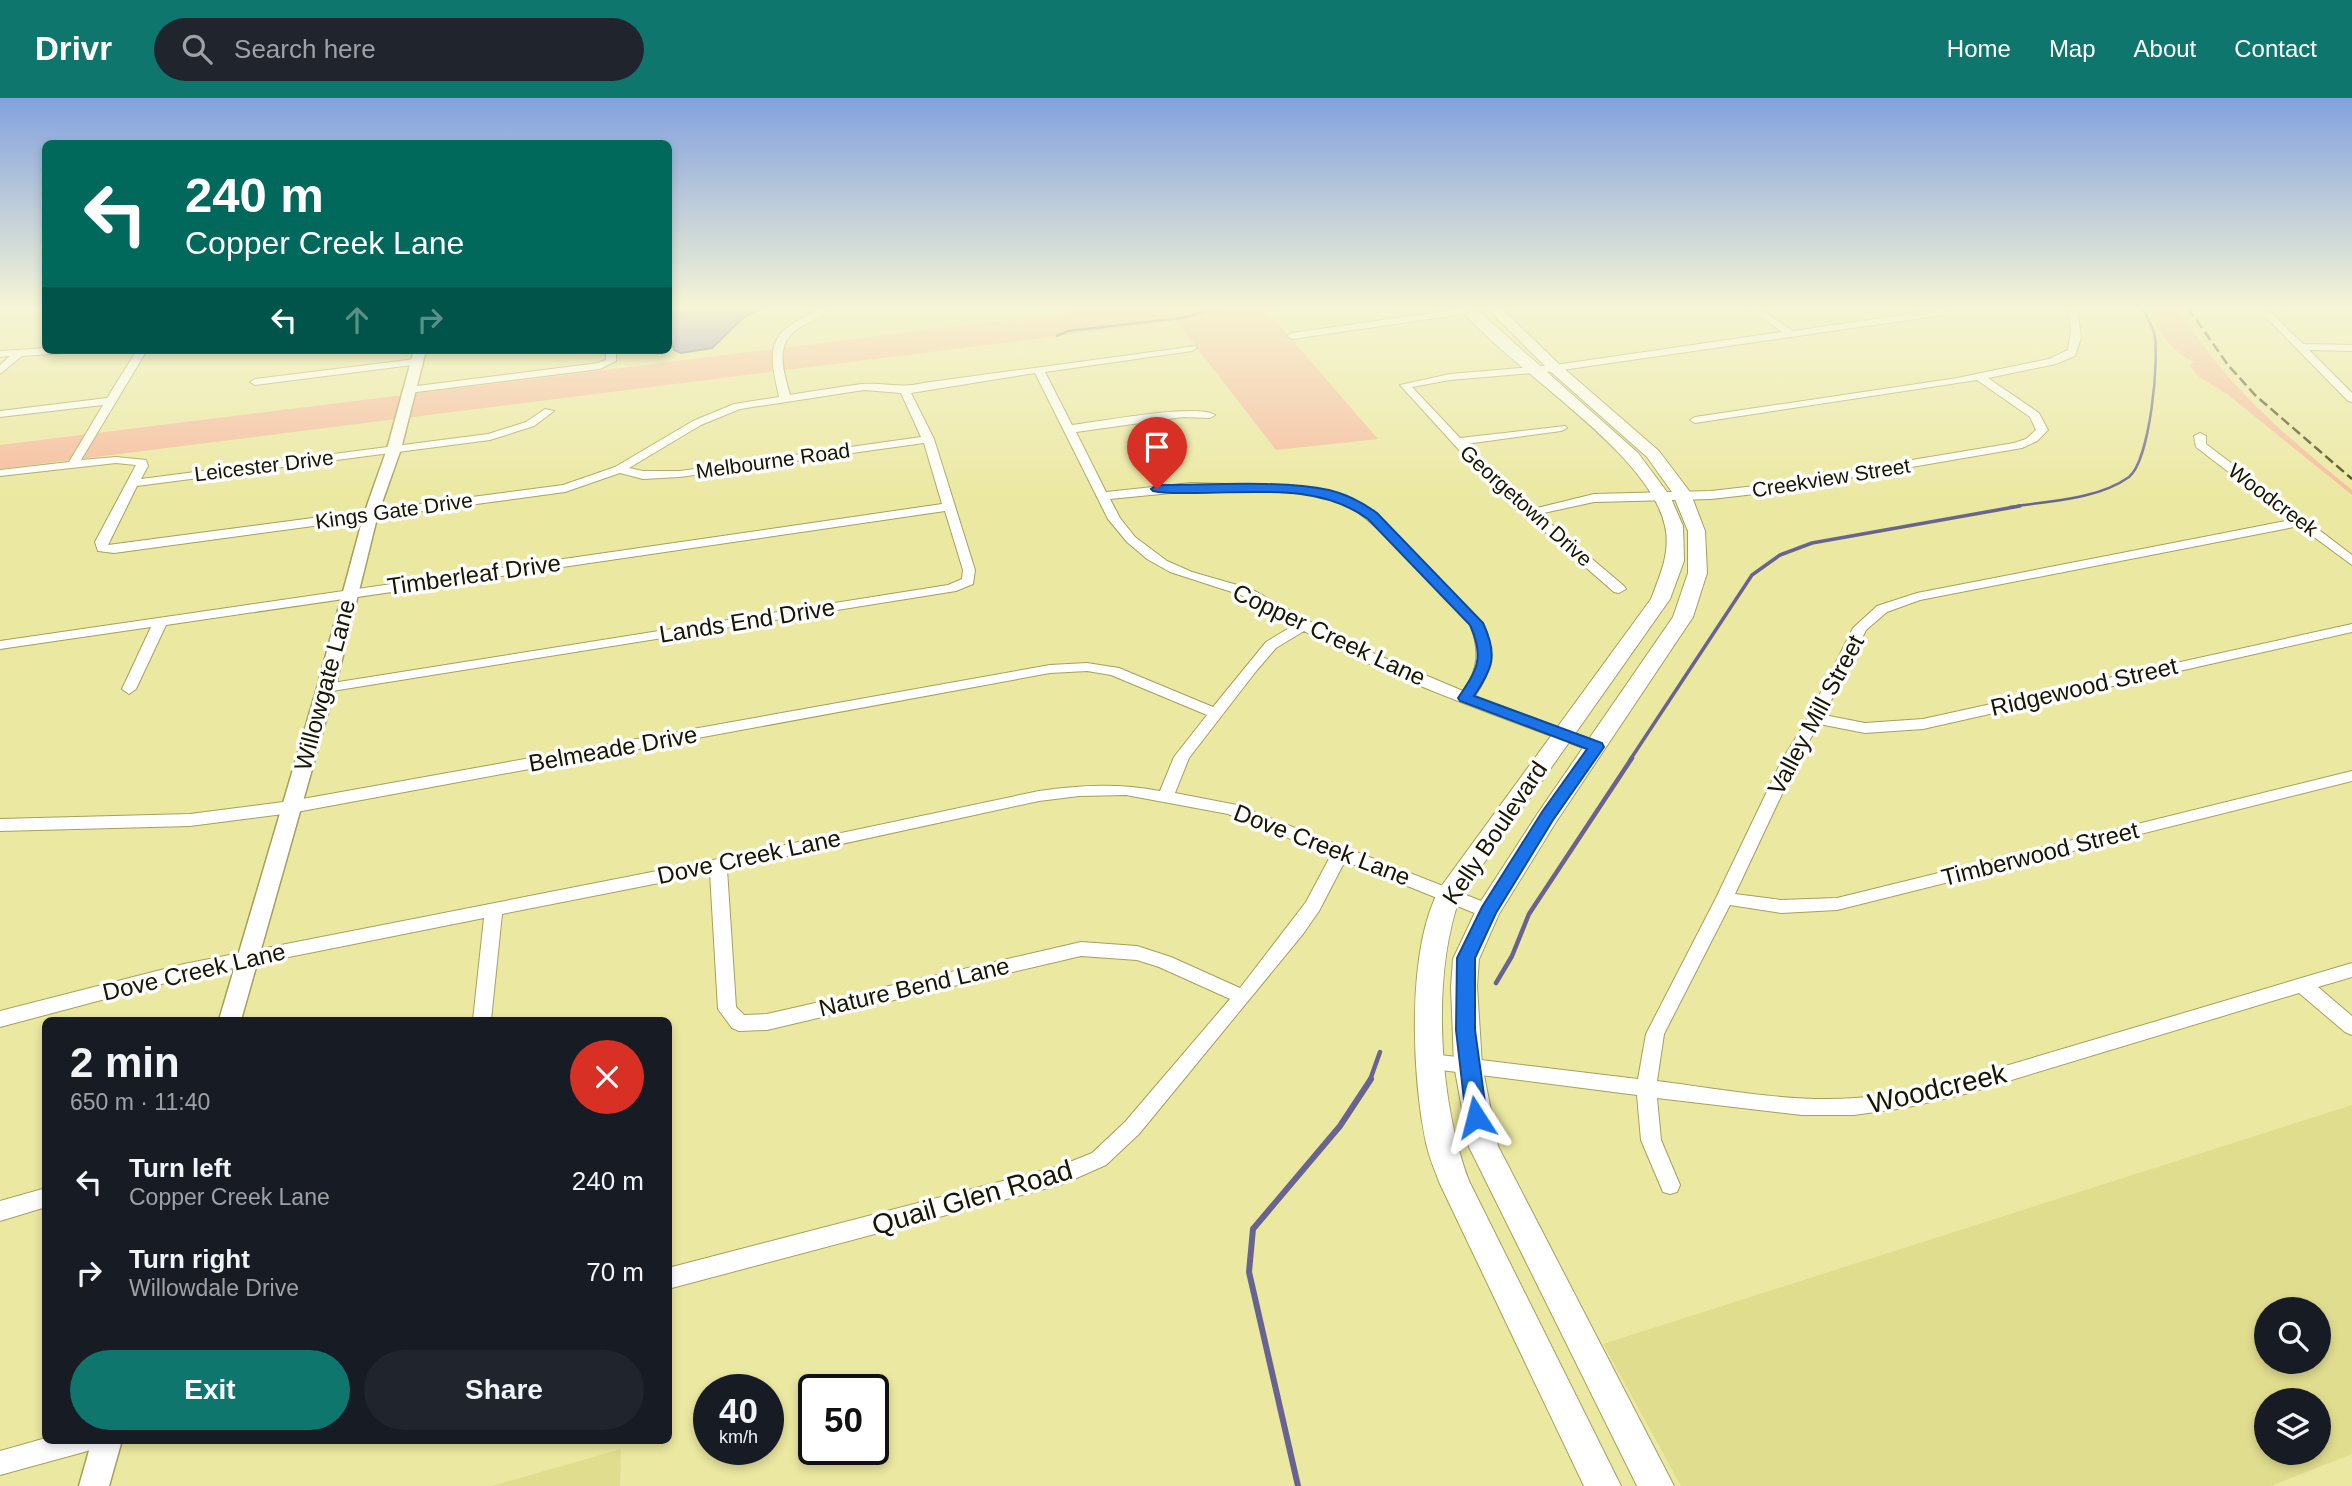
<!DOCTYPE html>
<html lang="en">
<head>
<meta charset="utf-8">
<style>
	:root { --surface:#171b24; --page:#20242c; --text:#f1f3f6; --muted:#9ea1a6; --accent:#0f766e }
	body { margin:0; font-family:Helvetica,sans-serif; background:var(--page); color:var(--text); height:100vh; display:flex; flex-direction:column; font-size:26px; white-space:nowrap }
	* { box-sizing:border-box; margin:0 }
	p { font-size:23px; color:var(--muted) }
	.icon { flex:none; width:38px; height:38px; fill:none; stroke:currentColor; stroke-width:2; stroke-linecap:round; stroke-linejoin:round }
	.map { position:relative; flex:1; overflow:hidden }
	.panel { position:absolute; left:42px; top:919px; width:630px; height:427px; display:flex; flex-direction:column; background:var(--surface); border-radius:10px; box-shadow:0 4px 10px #0003 }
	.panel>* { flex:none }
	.banner { position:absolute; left:42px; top:42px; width:630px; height:214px; border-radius:10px; box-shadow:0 4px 10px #0003; background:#00695c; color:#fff; overflow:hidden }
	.buttons { position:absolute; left:2254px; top:1199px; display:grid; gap:14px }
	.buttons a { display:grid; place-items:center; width:77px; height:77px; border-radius:50%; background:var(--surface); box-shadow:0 4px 10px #0003; font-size:35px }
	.speed { position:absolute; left:693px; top:1276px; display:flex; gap:14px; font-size:35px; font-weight:700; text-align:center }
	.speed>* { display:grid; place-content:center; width:91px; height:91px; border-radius:50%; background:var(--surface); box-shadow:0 4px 10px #0003; line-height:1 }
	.speed small { font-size:18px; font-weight:400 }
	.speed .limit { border:4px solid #111; border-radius:10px; background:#fff; color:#111 }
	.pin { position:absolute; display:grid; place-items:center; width:60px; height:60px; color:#fff; margin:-72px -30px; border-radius:50% 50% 50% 0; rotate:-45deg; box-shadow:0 0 7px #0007 }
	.pin .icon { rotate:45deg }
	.me { position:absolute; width:77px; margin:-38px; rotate:351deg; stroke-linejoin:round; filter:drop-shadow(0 0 5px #0008) }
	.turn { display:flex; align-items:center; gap:24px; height:147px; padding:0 28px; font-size:32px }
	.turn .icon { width:91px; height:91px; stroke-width:2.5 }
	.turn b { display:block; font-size:49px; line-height:60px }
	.lanes { display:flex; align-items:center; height:66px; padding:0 28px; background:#0003; justify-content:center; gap:35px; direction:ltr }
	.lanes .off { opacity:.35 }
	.round { display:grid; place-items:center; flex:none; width:74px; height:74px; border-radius:37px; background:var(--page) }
	.head { display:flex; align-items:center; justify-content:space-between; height:119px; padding:0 28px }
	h1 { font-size:42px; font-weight:700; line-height:52px }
	.action { display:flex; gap:14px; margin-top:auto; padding:14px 28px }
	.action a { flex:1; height:80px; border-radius:42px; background:var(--accent); color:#fff; font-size:28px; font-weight:700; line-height:80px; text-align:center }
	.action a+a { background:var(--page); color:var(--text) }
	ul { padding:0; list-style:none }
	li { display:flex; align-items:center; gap:21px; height:91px; padding:0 28px }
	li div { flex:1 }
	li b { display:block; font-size:26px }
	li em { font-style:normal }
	header { display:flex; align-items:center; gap:42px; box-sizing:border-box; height:98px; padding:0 35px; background:var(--accent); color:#fff }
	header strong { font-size:33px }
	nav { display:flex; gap:38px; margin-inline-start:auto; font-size:24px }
	.search { width:490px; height:63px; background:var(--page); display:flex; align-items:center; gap:18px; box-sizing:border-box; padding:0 24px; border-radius:38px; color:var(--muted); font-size:26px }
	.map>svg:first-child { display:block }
	.built { fill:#e1dd8f; fill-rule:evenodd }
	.green { fill:#f6ba9e }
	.water { fill:#8a84cf; stroke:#686391; stroke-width:2 }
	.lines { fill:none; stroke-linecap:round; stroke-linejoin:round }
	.stream-far3 { stroke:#686391; stroke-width:2.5 }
	.stream-far2 { stroke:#686391; stroke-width:3.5 }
	.stream-far1 { stroke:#686391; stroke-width:4.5 }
	.stream { stroke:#686391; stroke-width:6 }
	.minor-casing { stroke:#a4a15d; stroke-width:2 }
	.tertiary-casing { stroke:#a4a15d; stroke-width:3 }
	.secondary-casing { stroke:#a4a15d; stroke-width:2 }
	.minor { fill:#fff; fill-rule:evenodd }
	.tertiary { fill:#fff; fill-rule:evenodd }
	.secondary { fill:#fff; fill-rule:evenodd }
	.rail { stroke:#424020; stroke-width:2.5; stroke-dasharray:10 4.5; stroke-linecap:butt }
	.route { fill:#1a73e8; stroke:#114b97; stroke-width:2 }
	.labels { text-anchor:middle; stroke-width:7; stroke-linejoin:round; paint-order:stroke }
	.far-street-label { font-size:21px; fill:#171600; stroke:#fff }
	.street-label { font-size:24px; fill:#171600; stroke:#fff }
	.near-street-label { font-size:28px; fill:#171600; stroke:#fff }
</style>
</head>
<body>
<header>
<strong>Drivr</strong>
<div class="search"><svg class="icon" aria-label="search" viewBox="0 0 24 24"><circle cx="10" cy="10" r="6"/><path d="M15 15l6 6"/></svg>Search here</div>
<nav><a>Home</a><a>Map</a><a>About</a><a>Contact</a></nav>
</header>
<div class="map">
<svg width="2352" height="1388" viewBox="0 0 2352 1388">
	<rect width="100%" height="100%" fill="#ebe8a1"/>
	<path class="built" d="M2352 1007V1356L2271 1388H1681L1603 1246ZM2266 1211H2319V1264H2266ZM2266 1302H2319V1354H2266Z
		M621 1351 620 1388H492Z"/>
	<path class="green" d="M1105 210H1282L1266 212 1378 341 1276 352 1176 223 0 371V347Z
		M2150 210H2179C2222 285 2285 337 2352 392V397L2227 296 2199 279 2189 267 2194 264C2167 250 2162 237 2150 210Z"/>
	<path class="water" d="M668 210H762L743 220 712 250 681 255 674 252 669 232Z"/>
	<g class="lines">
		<path class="stream-far3" d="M1057 238 1068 233 1181 220 1219 210
			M2010 409C2047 403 2097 402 2129 379 2150 362 2160 260 2154 234 2151 226 2146 218 2142 210"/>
		<path class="stream-far2" d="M1630 662 1752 477 1780 457 1812 445 2020 408"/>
		<path class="stream-far1" d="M1496 885 1512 858 1529 816 1632 660
			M1370 982 1380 954"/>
		<path class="stream" d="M1298 1388 1249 1174 1253 1131 1340 1028 1371 981"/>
		<defs>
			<path id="minor" d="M820 210H830C822 219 812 223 802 228 773 244 783 271 790 297 814 293 838 289 862 286 886 284 899 291 923 285L1196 248 1197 250 1192 253 1045 274 1072 327C1098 324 1198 305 1215 317L1210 320 1183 319 1076 334 1106 394 1191 385 1299 388 1346 397 1376 415 1483 525C1495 554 1492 573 1475 598L1601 645 1604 649 1596 654 1591 653C1494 616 1394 583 1304 533L1276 550 1257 572 1189 660 1175 695 1237 707 1494 808 1497 813 1494 818H1482L1345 763 1319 813 1303 836 1139 1036 1106 1067 1063 1086 668 1191V1170L1060 1068 1092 1055 1125 1024 1230 901 1159 869 1137 862 1081 858 767 932 739 933 732 930 718 911 710 775 502 816 491 922H473L484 820 184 880 0 929V913L184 866 718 761 1039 693C1081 687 1119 685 1160 693L1174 659 1207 617 1111 577 1087 573 1050 575 291 715 190 728 0 733V721L190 716 291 703 1050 567 1087 565 1119 570 1213 609 1266 544 1294 527 1241 497 1170 474 1147 461 1127 444 1108 421 1035 275 911 295 934 341 975 472 973 486 956 493 326 594 319 590 326 586 948 487 962 481 963 472 945 413 166 527 136 591 129 596 122 591 151 529 0 551V543L942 406 924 345 680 379 643 381 620 375 565 394 114 455 98 453 95 444 136 367 116 365 0 378V372L69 364 103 307 0 319V313L107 300 137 252H147L81 362 116 359 146 362 148 368 141 381 488 336 526 324 545 311 554 313 534 328 490 342 137 388 108 447 563 387 615 369 693 323 734 306 779 299C774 273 763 244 791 227 800 221 811 217 820 210ZM864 292 901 295 921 339 680 373H643L629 370 701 327 740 311ZM1191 393C1238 394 1290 389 1336 402 1371 413 1441 497 1470 526 1480 552 1479 571 1463 593L1349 545 1251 491 1192 474 1167 463 1135 439 1120 420 1110 401ZM1126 697 1228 716 1331 757 1306 804 1240 890 1171 859 1137 848 1081 844 767 916 744 917 736 909 727 771 1039 703 1079 698Z
				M1467 210 1475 212 1470 215 1292 241 1287 238 1292 235Z
				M1748 210H1758L1793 233 1951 210 1943 217 1555 273 1450 282 1412 289 1460 340 1565 328 1567 330 1561 333 1466 346 1498 382 1533 411 1594 396 1711 393 1755 388 2014 345 2026 341 2036 332 2030 319 1977 282 1695 325 1690 322 1695 319 1957 280 2049 261 2068 252 2071 233 2068 210H2077L2081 240 2075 258 2056 266 1988 280 2039 315 2048 332 2037 343 2022 350 1755 396 1711 401 1594 404 1539 416 1624 488 1626 491 1619 495 1614 494 1490 386 1400 287 1450 276 1555 267 1782 234Z
				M2257 210H2266L2303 246 2352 247V253L2309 252 2352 295V304L2348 303Z
				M46 250 70 252 65 255 22 258 0 276V267L10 258 0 259V253Z
				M606 252H616V263L600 271 409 295 404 292 409 289 598 265 606 262Z
				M416 261 421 264 420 266 255 287 250 284 255 281Z
				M2200 335 2206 338V346L2352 457V467L2299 428 1920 502 1887 514 1866 532 1824 617 1865 625 1923 621 2352 526V534L1923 631 1865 635 1819 626 1798 662 1735 796 1781 802 1837 800 2352 673V683L1837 812 1781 815 1730 807 1664 936 1657 983C1722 991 1790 1005 1855 1000 1892 998 1929 988 1965 980L2352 865V879L2318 889 2352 918V937L2345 934 2299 895 1965 996 1904 1010 1854 1017H1802L1657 1000 1661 1042 1680 1087 1677 1094 1670 1096 1663 1094 1641 1042 1637 997 1425 970 1422 964 1425 958 1432 956 1638 981 1646 936 1716 800 1782 662 1808 620 1853 530 1877 508 1917 495 2291 422 2196 349 2194 338Z
				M46 1090V1109L0 1123V1103Z
				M46 1340 96 1342 93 1351 84 1354 0 1377V1353Z"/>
			<path id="tertiary" d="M414 252H426L401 351 378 416 335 590 241 922H219L317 590 364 416 387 351Z
				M92 1342H122L109 1388H79Z"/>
			<path id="secondary" d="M1460 210H1475L1638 355 1670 398 1683 428 1684 463 1670 501 1460 799C1431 879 1439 1003 1469 1083L1621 1388H1584L1440 1086C1435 1073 1429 1059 1426 1045 1412 977 1406 851 1440 790L1651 501C1660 477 1671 454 1665 428 1649 353 1509 271 1460 210Z
				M1487 210H1501L1560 267 1659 353 1690 394 1705 433 1707 475 1693 519 1556 724 1499 816 1479 861 1477 888 1482 967 1498 1048 1674 1388H1637L1469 1049 1454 967 1451 888 1453 861 1479 806 1540 712 1673 519 1688 475V433L1672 394 1647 359 1550 273Z"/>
		</defs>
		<use href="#minor" class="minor-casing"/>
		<use href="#tertiary" class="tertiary-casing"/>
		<use href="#secondary" class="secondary-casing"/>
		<use href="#minor" class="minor"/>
		<use href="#tertiary" class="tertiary"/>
		<use href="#secondary" class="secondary"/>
		<path class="rail" d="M2188 210 2228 267 2255 297 2352 381"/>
	</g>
	<linearGradient id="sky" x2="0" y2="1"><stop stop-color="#82a1de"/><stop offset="0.52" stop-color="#f6f5d5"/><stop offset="1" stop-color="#f6f5d5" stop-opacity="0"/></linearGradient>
	<rect width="2352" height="404" fill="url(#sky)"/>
	<path class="route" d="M1157 387C1208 387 1280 382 1329 392 1346 396 1363 405 1377 415L1483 525C1498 557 1493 570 1474 598L1602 645 1604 649 1553 722 1496 815 1475 860V932L1487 1019 1484 1026 1476 1028 1469 1026 1466 1019 1456 932 1457 860 1482 809 1542 714 1587 651 1460 603 1458 600C1477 572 1485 560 1470 527L1368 421C1319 385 1253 395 1196 395 1182 395 1166 396 1153 393L1151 391Z"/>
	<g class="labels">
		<g class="far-street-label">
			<text transform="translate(773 363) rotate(-8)" y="7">Melbourne Road</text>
			<text transform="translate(264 368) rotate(-7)" y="7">Leicester Drive</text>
			<text transform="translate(1831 380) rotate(-9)" y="7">Creekview Street</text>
			<text transform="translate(2273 402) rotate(37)" y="7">Woodcreek</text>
			<text transform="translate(1526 408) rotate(42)" y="7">Georgetown Drive</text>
			<text transform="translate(394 413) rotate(-8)" y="7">Kings Gate Drive</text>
		</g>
		<g class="street-label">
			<text transform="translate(474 477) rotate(-8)" y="8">Timberleaf Drive</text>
			<text transform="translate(747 523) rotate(-9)" y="8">Lands End Drive</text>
			<text transform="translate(1329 537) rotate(25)" y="8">Copper Creek Lane</text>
			<text transform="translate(325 587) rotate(-75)" y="8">Willowgate Lane</text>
			<text transform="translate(2084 589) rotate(-13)" y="8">Ridgewood Street</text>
			<text transform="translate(1816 617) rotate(-62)" y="8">Valley Mill Street</text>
			<text transform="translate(613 651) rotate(-10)" y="8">Belmeade Drive</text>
			<text transform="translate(1495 735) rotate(-56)" y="8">Kelly Boulevard</text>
			<text transform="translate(1322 747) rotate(21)" y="8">Dove Creek Lane</text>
			<text transform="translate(2040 756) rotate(-14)" y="8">Timberwood Street</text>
			<text transform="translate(749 759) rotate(-12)" y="8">Dove Creek Lane</text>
			<text transform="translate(194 874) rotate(-13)" y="8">Dove Creek Lane</text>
			<text transform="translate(914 889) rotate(-13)" y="8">Nature Bend Lane</text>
		</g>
		<g class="near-street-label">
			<text transform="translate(1937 990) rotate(-13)" y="10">Woodcreek</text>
			<text transform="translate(972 1099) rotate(-16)" y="10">Quail Glen Road</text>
		</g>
	</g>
</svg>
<div class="buttons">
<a><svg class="icon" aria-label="search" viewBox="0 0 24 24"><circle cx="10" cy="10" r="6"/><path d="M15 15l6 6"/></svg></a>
<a><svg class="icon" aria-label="layers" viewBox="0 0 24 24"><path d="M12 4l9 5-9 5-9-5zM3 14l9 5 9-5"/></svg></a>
</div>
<div class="speed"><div>40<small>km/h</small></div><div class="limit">50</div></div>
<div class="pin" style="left:1157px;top:391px;background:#d93025"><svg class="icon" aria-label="arrive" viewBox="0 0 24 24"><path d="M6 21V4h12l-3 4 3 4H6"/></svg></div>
<svg class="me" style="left:1476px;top:1019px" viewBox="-20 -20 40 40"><path d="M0-17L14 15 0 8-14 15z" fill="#1a73e8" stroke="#fff" stroke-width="4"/></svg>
<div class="banner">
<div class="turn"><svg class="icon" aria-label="left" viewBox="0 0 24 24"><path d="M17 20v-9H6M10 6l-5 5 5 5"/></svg><div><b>240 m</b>Copper Creek Lane</div></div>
<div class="lanes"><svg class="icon" aria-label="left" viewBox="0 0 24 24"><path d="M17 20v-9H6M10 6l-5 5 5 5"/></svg><svg class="icon off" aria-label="ahead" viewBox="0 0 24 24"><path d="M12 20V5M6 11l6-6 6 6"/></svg><svg class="icon off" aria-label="right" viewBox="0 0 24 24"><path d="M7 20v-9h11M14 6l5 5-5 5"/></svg></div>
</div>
<section class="panel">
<div class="head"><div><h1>2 min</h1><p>650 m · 11:40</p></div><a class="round" style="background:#d93025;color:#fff"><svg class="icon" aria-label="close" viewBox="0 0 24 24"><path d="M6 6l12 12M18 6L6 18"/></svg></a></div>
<ul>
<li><svg class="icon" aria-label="left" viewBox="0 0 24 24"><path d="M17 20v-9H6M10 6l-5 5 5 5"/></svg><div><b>Turn left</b><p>Copper Creek Lane</p></div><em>240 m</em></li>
<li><svg class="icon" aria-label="right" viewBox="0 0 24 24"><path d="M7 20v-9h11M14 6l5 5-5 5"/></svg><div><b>Turn right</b><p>Willowdale Drive</p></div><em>70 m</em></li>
</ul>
<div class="action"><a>Exit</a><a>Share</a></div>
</section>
</div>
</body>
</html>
